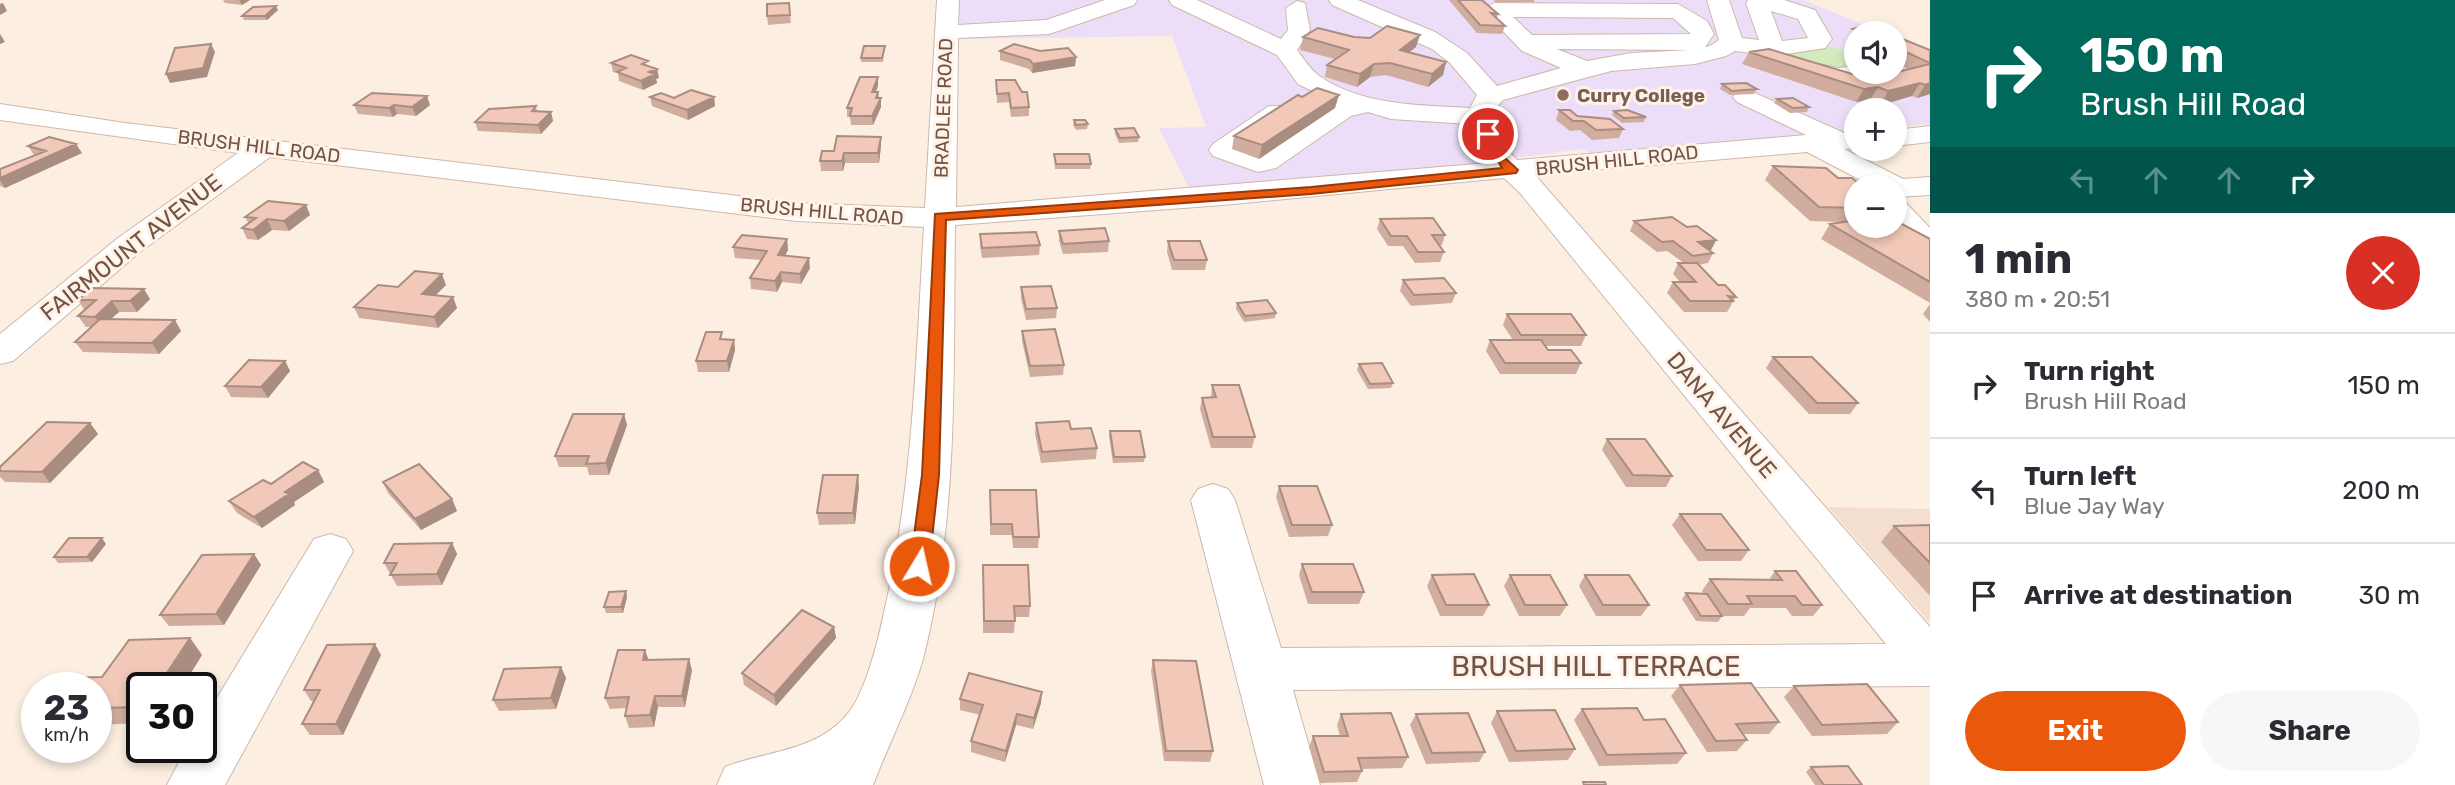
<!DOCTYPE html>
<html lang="en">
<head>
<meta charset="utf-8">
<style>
	:root { --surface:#fff; --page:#f7f7f7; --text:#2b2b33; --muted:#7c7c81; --line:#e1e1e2; --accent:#ea580c }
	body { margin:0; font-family:Rubik,sans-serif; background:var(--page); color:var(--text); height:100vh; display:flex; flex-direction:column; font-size:26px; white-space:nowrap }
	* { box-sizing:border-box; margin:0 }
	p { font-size:23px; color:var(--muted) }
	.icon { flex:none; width:38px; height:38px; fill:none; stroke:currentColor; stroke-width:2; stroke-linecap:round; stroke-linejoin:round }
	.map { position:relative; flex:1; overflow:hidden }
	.sheet { display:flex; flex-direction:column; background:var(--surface); width:525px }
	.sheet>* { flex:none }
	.top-card { background:#00695c; color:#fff; overflow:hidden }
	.controls { position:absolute; left:1844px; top:21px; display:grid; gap:14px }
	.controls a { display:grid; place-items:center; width:63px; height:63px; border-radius:50%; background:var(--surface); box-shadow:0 4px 10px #0003; font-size:35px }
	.speed { position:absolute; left:21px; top:672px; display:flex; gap:14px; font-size:35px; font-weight:700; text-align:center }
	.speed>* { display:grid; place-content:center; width:91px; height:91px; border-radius:50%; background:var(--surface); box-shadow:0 4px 10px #0003; line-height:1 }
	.speed small { font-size:18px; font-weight:400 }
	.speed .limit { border:4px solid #111; border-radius:10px; background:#fff; color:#111 }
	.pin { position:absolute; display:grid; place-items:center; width:60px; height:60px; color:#fff; margin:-30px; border:4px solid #fff; border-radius:50%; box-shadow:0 2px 7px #0007 }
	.me { position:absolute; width:77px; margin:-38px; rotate:9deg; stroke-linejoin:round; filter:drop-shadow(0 0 5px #0008) }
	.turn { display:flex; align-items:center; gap:24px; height:147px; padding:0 35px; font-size:32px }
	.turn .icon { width:91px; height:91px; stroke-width:2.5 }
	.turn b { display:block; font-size:49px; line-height:60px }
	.lanes { display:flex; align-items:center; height:66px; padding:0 35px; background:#0003; justify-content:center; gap:35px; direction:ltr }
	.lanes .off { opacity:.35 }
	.round { display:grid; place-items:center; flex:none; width:74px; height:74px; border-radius:37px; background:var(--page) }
	.overview { display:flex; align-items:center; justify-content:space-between; height:119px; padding:0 35px }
	h1 { font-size:42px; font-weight:700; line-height:52px }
	.button { display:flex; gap:14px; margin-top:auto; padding:14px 35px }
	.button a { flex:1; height:80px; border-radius:42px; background:var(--accent); color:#fff; font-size:28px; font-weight:700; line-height:80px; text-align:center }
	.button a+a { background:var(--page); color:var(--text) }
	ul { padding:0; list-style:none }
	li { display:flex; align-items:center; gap:21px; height:105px; padding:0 35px; border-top:2px solid var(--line) }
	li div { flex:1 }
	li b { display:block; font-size:26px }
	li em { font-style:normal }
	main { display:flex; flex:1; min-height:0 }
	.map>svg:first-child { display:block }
	.residential { fill:#f4dfcf }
	.education { fill:#ecdef8 }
	.green { fill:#d5e9bf }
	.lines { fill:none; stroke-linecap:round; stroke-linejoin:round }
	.minor-casing { stroke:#cfb7ab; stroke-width:2 }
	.minor { fill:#fff; fill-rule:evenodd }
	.wall { fill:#d0ad9e }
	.shaded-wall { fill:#a98d81 }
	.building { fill:#f2c9b8; stroke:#a98d81; stroke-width:2 }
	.route { fill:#ea580c; stroke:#983908; stroke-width:2 }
	.education-dot { fill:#8d6e63; stroke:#fff3e7; stroke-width:2.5 }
	.labels { text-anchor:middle; stroke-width:6; stroke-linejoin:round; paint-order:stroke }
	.far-education-label { font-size:19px; font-weight:bold; fill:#785e54; stroke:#fff3e7; text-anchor:start }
	.far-street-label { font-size:19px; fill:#735348; stroke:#fff3e7 }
	.street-label { font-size:23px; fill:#735348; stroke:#fff3e7 }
	.near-street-label { font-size:28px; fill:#735348; stroke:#fff3e7 }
</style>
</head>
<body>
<main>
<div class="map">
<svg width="1930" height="785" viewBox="0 0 1930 785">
	<rect width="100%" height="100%" fill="#fcefe1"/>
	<path class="residential" d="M1828 507 1930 509V623Z"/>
	<path class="education" d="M959 0H1803L1885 33H1857V72H1895V37L1930 51V124L1895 127V110H1857V131L1591 154 1583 149 1377 176 1190 190 1159 128 1206 127 1172 36 960 39Z"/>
	<path class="green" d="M1829 46 1857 56V70L1833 72 1775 52Z"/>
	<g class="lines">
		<defs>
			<path id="minor" d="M937 0H959L958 25 1046 20 1105 0H1137L1134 5 1049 34 958 38 956 207 1489 163 1478 146 1470 124 1391 119 1368 112 1351 116 1276 168 1258 172 1213 156 1209 150 1213 144 1269 106H1287L1291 112 1244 148 1259 154 1337 103 1298 84 1277 55 1172 5 1169 0H1197L1281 39 1288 30 1286 8 1297 1 1305 3 1310 30 1297 50C1303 58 1310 69 1318 75 1361 106 1420 105 1470 108L1477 95 1450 63 1432 49 1332 5 1329 0H1358L1435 32 1467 53 1497 86 1561 68 1522 51 1483 10 1494 3 1678 4 1707 21 1714 34 1705 47 1690 50 1710 46 1719 40 1707 0H1729L1742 38 1759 40 1746 3 1748 0H1784L1815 10 1832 39 1825 48 1774 56 1735 51 1726 56 1695 64 1611 71 1503 100 1496 108C1495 127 1503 146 1517 160L1806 135 1737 102 1733 97 1737 92 1746 89 1844 133 1857 132V148L1844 149 1903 179 1930 177V195L1898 197 1895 196V187H1874L1807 152 1535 175 1930 627V686L1293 690 1320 785H1264L1191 500 1198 489 1213 484 1228 489 1235 500 1281 648 1886 644 1520 193 1504 178 1223 205 955 225C953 367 959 512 925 651 915 693 889 743 873 785H717L725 767C768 750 818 752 849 712 865 692 878 642 883 617 913 489 916 358 924 227L797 221 270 157 140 252 13 361 0 364V334L118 238 238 153 0 120V104L125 123 797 203 925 208ZM1771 11 1798 19 1808 38 1782 41ZM1513 17 1673 18 1691 34 1532 35ZM1557 49 1690 50 1631 53 1587 61Z
				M1804 61 1838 68 1857 66V72H1879L1876 77 1838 82 1795 73 1792 68 1795 63Z
				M1930 126V142L1895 146V130Z
				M1895 200 1906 203 1930 228V252C1914 248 1903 239 1892 226H1895Z
				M330 534 346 539 353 551 225 785H167L187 747H201V724L314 539Z"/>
		</defs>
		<use href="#minor" class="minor-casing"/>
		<use href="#minor" class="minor"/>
	</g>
	<path class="wall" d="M223 0H250L242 5 225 3Z
		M1449 0H1482L1498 14 1497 18 1505 26 1502 34 1477 33Z
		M1493 0H1534V2H1496Z
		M789 3 791 23 768 25 767 16Z
		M278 10 267 20H244L242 16Z
		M1853 29 1889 33H1857V46L1846 41Z
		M1895 36 1930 50V94L1917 98 1912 96 1881 105 1870 100 1856 102 1742 64 1749 52 1869 79 1909 69 1895 63Z
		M1303 37H1354L1416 47 1409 52 1446 62 1443 75 1428 87 1386 75 1370 77 1357 87 1325 77 1327 65 1335 59 1300 50Z
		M885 46 883 62H861V58Z
		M1000 51H1040L1076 57 1075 66 1032 73 1029 69 1000 60Z
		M611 63 649 66 657 69 659 78 656 79 657 83 643 90 619 81 618 73 613 72Z
		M996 80 1029 107V116L1011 117 1009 102 997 103Z
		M1722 84 1757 89 1754 94 1730 95 1720 89Z
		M878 86 876 92H878L879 98H881V107L873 125H851L850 117H847V108Z
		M650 97H714L715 106 688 120 652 106Z
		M1302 97 1335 108 1259 159 1232 149 1234 136Z
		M1777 99 1809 107 1807 112 1790 113 1774 103Z
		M354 105H430L416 116 397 114 393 117 358 114Z
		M536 106 537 111 551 112 553 121 541 134 478 131 475 122Z
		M1559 110 1623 129 1619 138 1592 140 1580 130 1570 131 1556 120Z
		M1614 111 1646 117 1644 122 1622 123 1612 115Z
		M1074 120 1088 124 1087 129 1076 130 1073 125Z
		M1115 129 1139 137 1138 142 1119 143 1115 134Z
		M881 137V146L879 163H845L843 171H821L820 161 834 151Z
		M28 146 82 153 5 188 0 186V169L34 155Z
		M1054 154 1091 164 1090 169H1055Z
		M1773 166 1838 178 1857 187V226L1930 239V303L1821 239 1830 224 1842 222 1810 221 1765 180Z
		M306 205 310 215 289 231 272 230 258 240 247 239 242 228 249 224 245 217Z
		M1380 219 1445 235 1442 245H1439L1444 252 1440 262 1415 263 1403 246H1388L1377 229Z
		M1634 221 1687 227 1716 240 1711 250H1709L1713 253 1708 263 1698 265 1718 285 1736 297 1727 312H1684L1667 293 1673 282H1680L1673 274 1678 263H1684L1667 251 1657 252 1630 231Z
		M1059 231 1109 241 1108 252 1063 254 1059 241Z
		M980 234 1040 245 1039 255 982 258 980 245Z
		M787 239 788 250 785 255 810 268 801 284 782 282 777 292 751 289 750 278 761 260 735 258 733 247Z
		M1168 241 1207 260 1205 270H1172L1167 252Z
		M1403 280 1456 293 1452 303 1411 306 1400 291Z
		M446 285 435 295 453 297 457 308 438 328 359 318 354 307 398 287Z
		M1021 287 1057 308 1056 318 1026 320 1021 298Z
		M150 299 137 312H119L110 319 181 331 159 354 83 352 75 342 91 327H86L78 316 85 311 78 300Z
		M1237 303 1276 313 1275 318 1244 322 1236 309Z
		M1930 304V322L1923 314Z
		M1507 314 1586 335 1581 346H1545L1548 350 1581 363 1576 374H1500L1486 351 1490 340H1513L1503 325Z
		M1022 331 1064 365 1063 375 1030 377 1022 341Z
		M723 339 734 340 735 350 729 372H698L696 361Z
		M1773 357 1858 403 1850 414H1809L1766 368Z
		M285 361 290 371 268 398 231 397 225 386Z
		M1359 364 1393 383 1391 388 1368 389 1357 370Z
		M1212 385 1255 437 1252 448H1211L1200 409 1202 398 1211 397Z
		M624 414 627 425 609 475H589L587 467H559L555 456Z
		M90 423 98 434 50 483 5 482 0 477V467Z
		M1036 423 1071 429 1097 448 1096 459 1041 463 1035 434Z
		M1110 431 1145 457 1144 462 1113 463 1109 436Z
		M1607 439 1672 476 1666 487H1626L1602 450Z
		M318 470 324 482 294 502 295 505 262 528 237 513 229 501 271 484Z
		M383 482 452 499 457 511 421 530 388 493Z
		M859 486 855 524 819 525 817 513Z
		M1279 486 1332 525 1328 536 1289 537 1276 497Z
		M990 490 1039 537 1038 548H1013L1012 535H990Z
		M1680 514 1749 550 1741 561H1698L1672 525Z
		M1930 525V596L1881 542 1894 526Z
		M452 543 457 554 442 585 397 586 384 563Z
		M106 544 92 562 58 563 54 557Z
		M254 554 261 565 224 625 169 626 160 615Z
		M1302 564 1364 592 1359 604H1308L1299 575Z
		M983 565 1030 606 1029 617H1015L1014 633H983Z
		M1775 571 1822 605 1813 616H1792L1786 608H1750L1744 616H1722L1718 622 1696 621 1682 599 1686 593 1704 594 1702 591 1710 579 1769 580Z
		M1432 575 1489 605 1483 616H1440L1427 586Z
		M1510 575 1567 605 1560 616H1519L1504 586Z
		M1585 575 1649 605 1641 616H1596L1579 586Z
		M626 591 627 597 623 613H606L604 607Z
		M834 627 836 638 776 706 744 685 742 673Z
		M190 638 202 655 189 676 198 688H142V723L96 725V688L102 677Z
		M381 655 343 735H310L302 724 314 701H311L304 690Z
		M648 660 692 670 685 707H658L654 727 629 728 625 716 627 708 610 709 605 698Z
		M1153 660 1213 751 1210 762 1164 761 1151 671Z
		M561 667 566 678 556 709 499 711 493 700Z
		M1680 685 1779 722 1769 734H1743L1747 740 1737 751 1707 752 1671 696Z
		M1794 686 1898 722 1887 734 1812 736 1784 697Z
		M960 699 1041 703 1033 729 1016 725 1005 762 971 752V741L980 715 960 710Z
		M1582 709 1644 720 1686 753 1677 764 1599 766 1574 720Z
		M1497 711 1575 749 1568 760 1509 762 1491 723Z
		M1341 714 1408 757 1402 768 1361 769 1362 771 1357 782 1320 783 1309 747 1313 736H1340L1337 725Z
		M1416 714 1485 752 1479 762 1426 764 1410 725Z
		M1811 767 1862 785H1815L1806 772Z"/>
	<path class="shaded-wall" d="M239 0H250L242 5Z
		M3 3 7 11 0 15V4Z
		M276 6 278 10 267 20 265 16Z
		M0 34 5 42 0 44Z
		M1420 35 1416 47 1396 62 1400 50Z
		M211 44 215 52 207 77 170 83 166 74Z
		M1076 57 1075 66 1032 73 1033 64Z
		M1446 62 1443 75 1428 87 1432 74Z
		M1374 64 1370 77 1357 87 1360 74Z
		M657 69 659 78 656 79 657 83 643 90 641 81 649 72Z
		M878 77V86L872 100V92Z
		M1920 83 1912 96 1881 105 1888 91Z
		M1930 83V94L1917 98 1925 85Z
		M1878 87 1870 100 1856 102 1864 89Z
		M878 92 879 101 881 98V107L873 125 872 116Z
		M1339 95 1335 108 1259 159 1262 145Z
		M427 96 430 105 416 116 412 107Z
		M714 97 715 106 688 120 687 110Z
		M394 105 397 114 393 117 389 108Z
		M551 112 553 121 541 134 538 125Z
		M881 137V146L879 163 878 153Z
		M76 144 82 153 5 188 0 180V178Z
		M844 153 845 163 843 171 842 161Z
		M306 205 310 215 289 231 284 221Z
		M267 219 272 230 258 240 253 230Z
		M787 239 788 250 780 265 778 255Z
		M1716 240 1711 250 1692 252 1698 242Z
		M809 258 810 268 801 284 800 274Z
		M781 272 782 282 777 292 775 281Z
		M442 274 446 285 427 304 422 294Z
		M144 289 150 299 137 312 130 301Z
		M453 297 457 308 438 328 434 317Z
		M112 301 119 312 102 327 95 317Z
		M175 320 181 331 159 354 152 343Z
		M734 340 735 350 729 372 727 361Z
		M285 361 290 371 268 398 261 387Z
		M624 414 627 425 609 475 606 463Z
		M90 423 98 434 50 483 42 472Z
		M318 470 324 482 294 502 295 505 262 528 254 517 285 492Z
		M858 475 859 486 855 524 853 513Z
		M452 499 457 511 421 530 415 519Z
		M102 538 106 544 92 562 87 557Z
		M452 543 457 554 442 585 437 574Z
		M254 554 261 565 224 625 216 614Z
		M626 591 627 597 623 613 621 607Z
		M834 627 836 638 776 706 774 695Z
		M190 638 202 655 189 676 198 688H175L165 676Z
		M375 644 381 655 343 735 336 724Z
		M645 650 649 661 643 660Z
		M689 659 692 670 685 707 682 696Z
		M561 667 566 678 556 709 551 698Z
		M1042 692 1041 703 1033 729 1034 718Z
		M655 696 658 707 654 727 650 715Z
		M1017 714 1016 725 1005 762 1006 751Z"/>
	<path class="building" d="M1458 0H1482L1498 14 1491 13 1505 26 1480 25Z
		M789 3 790 15 767 16V4Z
		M276 6 265 16H242L253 7Z
		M1868 25 1889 33H1863L1853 29Z
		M1387 26 1420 35 1400 50 1446 62 1432 74 1390 63 1374 64 1360 74 1327 65 1349 50 1303 37 1318 28 1354 37 1370 38Z
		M1895 36 1930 50V63L1895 47Z
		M211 44 203 68 166 74 175 48Z
		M1014 44 1040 51 1068 48 1076 57 1033 64 1030 60 1000 51Z
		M864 46H885L882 58H861Z
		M1769 49 1869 79 1930 64V83L1925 85 1920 83 1888 91 1878 87 1864 89 1749 52Z
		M631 55 648 61 642 64 657 69 649 72 655 74 641 81 617 72 626 68 611 63Z
		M860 77H878L872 92H878L876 98H881L872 116H850L852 108H847Z
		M996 80H1015L1022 92H1027L1029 107 1011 108 1009 93 997 94Z
		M1746 83 1757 89 1732 91 1722 84Z
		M1317 88 1339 95 1262 145 1234 136 1298 95 1302 97Z
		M691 90 714 97 687 110 650 97 661 93 674 98Z
		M372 93 427 96 412 107 394 105 389 108 354 105Z
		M1793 98 1809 107 1793 108 1777 99Z
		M536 106 532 111 551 112 538 125 475 122 489 109Z
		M1559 110H1570L1577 116 1610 119 1623 129 1596 130 1584 121H1573Z
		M1627 110 1646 117 1624 118 1614 111Z
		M1074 120H1085L1088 124 1076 125Z
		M1134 128 1139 137 1120 138 1115 129Z
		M837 136 881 137 878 153H844L842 161H820L822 151H834Z
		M49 137 76 144 0 178V169L46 151 28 146Z
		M1054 154H1089L1091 164H1056Z
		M1773 166 1826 168 1838 178H1852L1863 187H1857V208L1819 207Z
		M268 201 306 205 284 221 267 219 253 230 242 228 256 218 245 217Z
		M1672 217 1687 227 1697 226 1716 240 1698 242 1713 253 1693 256 1673 241 1662 242 1634 221Z
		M1433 218 1445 235H1432L1444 252H1418L1407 236H1391L1380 219Z
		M1857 220V226H1890L1902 224 1930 239V282L1830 224Z
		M1105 228 1109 241 1063 244 1059 231Z
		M1036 232 1040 245 982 248 980 234Z
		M742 235 787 239 778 255 809 258 800 274 781 272 775 281 750 278 767 251 733 247Z
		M1168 241H1200L1207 260H1174Z
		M1678 263H1697L1718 285H1725L1736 297 1728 296 1733 301H1690L1673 282H1696Z
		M415 271 442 274 422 294 453 297 434 317 354 307 378 285 398 287Z
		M1444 278 1456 293 1414 295 1403 280Z
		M1051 286 1057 308 1026 309 1021 287Z
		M92 288 144 289 130 301H112L95 317 78 316 96 300H78Z
		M1267 300 1276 313 1245 316 1237 303Z
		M1507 314H1571L1586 335H1521Z
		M100 319 175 320 152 343 75 342Z
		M1055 329 1064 365 1030 366 1022 331Z
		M706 332H722L720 339 734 340 727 361H696Z
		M1490 340H1541L1548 350H1571L1581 363H1505Z
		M1773 357H1812L1858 403H1817Z
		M249 360 285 361 261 387 225 386Z
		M1382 363 1393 383 1370 384 1359 364Z
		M1212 385H1239L1255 437H1213L1202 398 1216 397Z
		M573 414H624L606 463 586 464 589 456H555Z
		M1069 421 1071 429 1091 428 1097 448 1042 452 1036 423Z
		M47 422 90 423 42 472 0 471V467Z
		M1110 431H1140L1145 457H1114Z
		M1607 439H1645L1672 476 1633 475Z
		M303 462 318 470 285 492 289 494 254 517 229 501 263 480 271 484Z
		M419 464 452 499 415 519 383 482Z
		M823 475H858L853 513H817Z
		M1279 486H1317L1332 525H1292Z
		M990 490H1036L1039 537H1013L1012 524H991Z
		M1680 514H1721L1749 550H1706Z
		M1930 525V563L1894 526Z
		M69 538H102L87 557H54Z
		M452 543 437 574 390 575 397 563H384L394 544Z
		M254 554 216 614 160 615 202 555Z
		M1302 564H1353L1364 592H1312Z
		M983 565H1028L1030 606H1014L1015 621H984Z
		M1775 571H1796L1822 605H1802L1795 596H1747L1752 604H1728L1710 579 1782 580Z
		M1474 574 1489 605H1446L1432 575Z
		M1510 575H1550L1567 605H1525Z
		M1585 575H1629L1649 605H1603Z
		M626 591 621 607H604L609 592Z
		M1686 593 1707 594 1722 616H1701Z
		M802 610 834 627 774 695 742 673Z
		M190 638 165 676 188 675 180 688H142V707L96 708V688H59L66 678 102 677 129 640Z
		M375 644 336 724H302L320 690H304L327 645Z
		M618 650H645L643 660 689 659 682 696H655L650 715 625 716 629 697 605 698Z
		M1153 660 1196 661 1213 751H1166Z
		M561 667 551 698 493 700 504 669Z
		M969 673 1042 692 1034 718 1017 714 1006 751 971 741 983 705 960 699Z
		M1751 683 1779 722 1736 724 1747 740 1716 741 1680 685Z
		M1867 684 1898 722 1822 725 1794 686Z
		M1637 708 1644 720 1665 719 1686 753 1607 755 1582 709Z
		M1555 710 1575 749 1516 751 1497 711Z
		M1391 713 1408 757 1358 758 1362 771 1324 772 1313 736H1348L1341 714Z
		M1468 713 1485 752 1432 753 1416 714Z
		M1848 766 1862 785H1824L1811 767Z
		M1583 782H1605L1606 785H1584Z"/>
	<path class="route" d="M1488 131 1492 132 1505 158 1518 170 1516 173 1311 194 946 220 939 475 929 566 926 571H912L910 566 922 475 935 214 1311 187 1502 168 1482 134Z"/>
	<circle class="education-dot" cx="1563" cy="95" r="7"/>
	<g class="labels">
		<g class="far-education-label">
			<text x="1577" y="102">Curry College</text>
		</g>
		<g class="far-street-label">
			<text transform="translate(943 108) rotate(-88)" y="7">BRADLEE ROAD</text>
			<text transform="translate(259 146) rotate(7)" y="7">BRUSH HILL ROAD</text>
			<text transform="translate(1617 160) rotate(-6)" y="7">BRUSH HILL ROAD</text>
			<text transform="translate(822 211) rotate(5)" y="7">BRUSH HILL ROAD</text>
		</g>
		<g class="street-label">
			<text transform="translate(131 247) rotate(-38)" y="8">FAIRMOUNT AVENUE</text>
			<text transform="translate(1722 415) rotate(50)" y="8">DANA AVENUE</text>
		</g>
		<g class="near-street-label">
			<text x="1596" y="676">BRUSH HILL TERRACE</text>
		</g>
	</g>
</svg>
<div class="controls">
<a><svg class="icon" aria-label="sound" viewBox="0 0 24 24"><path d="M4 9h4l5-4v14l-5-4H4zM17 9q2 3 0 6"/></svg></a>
<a>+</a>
<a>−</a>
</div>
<div class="speed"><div>23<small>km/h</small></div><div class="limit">30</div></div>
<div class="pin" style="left:1488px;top:134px;background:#d93025"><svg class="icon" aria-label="arrive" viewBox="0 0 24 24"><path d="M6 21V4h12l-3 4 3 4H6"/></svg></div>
<svg class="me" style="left:919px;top:566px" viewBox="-20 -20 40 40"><circle r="17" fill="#ea580c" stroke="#fff" stroke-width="3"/><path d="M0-11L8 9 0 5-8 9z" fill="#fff"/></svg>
</div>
<section class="sheet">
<div class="top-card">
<div class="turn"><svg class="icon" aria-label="right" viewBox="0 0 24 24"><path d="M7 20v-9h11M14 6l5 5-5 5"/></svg><div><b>150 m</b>Brush Hill Road</div></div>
<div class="lanes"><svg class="icon off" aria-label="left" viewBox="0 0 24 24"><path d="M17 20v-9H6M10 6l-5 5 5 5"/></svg><svg class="icon off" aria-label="ahead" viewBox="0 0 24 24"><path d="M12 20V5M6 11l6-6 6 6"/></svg><svg class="icon off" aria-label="ahead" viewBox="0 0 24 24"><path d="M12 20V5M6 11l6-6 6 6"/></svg><svg class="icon" aria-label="right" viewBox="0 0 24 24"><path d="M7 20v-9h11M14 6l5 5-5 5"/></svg></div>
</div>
<div class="overview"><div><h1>1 min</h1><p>380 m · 20:51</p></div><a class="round" style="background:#d93025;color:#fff"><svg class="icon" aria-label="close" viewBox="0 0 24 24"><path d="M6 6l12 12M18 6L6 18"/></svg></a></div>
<ul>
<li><svg class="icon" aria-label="right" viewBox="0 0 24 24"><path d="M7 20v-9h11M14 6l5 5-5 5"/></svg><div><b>Turn right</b><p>Brush Hill Road</p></div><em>150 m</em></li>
<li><svg class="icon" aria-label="left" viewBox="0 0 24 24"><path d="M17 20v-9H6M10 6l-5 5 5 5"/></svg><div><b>Turn left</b><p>Blue Jay Way</p></div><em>200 m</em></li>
<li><svg class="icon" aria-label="arrive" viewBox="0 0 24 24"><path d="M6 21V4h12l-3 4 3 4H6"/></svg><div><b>Arrive at destination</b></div><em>30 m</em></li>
</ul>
<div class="button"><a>Exit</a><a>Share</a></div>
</section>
</main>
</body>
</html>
